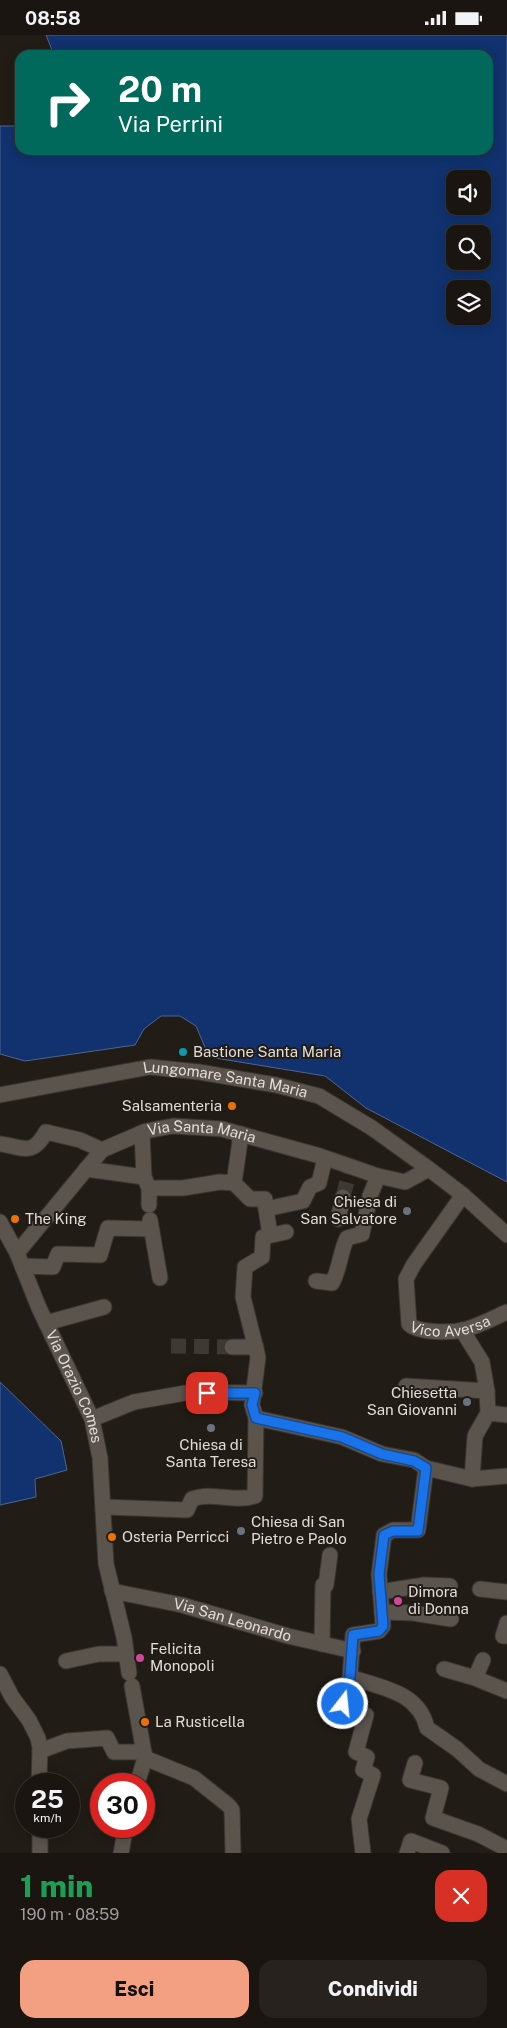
<!DOCTYPE html>
<html lang="it">
<head>
<meta charset="utf-8">
<style>
	:root { --surface:#1a1510; --page:#27221e; --text:#f1f3f6; --muted:#9f9f9f; --line:#383430; --accent:#f3a082 }
	body { margin:0; font-family:"Public Sans",sans-serif; background:var(--page); color:var(--text); height:100vh; display:flex; flex-direction:column; font-size:19px; white-space:nowrap }
	* { box-sizing:border-box; margin:0 }
	p { font-size:16px; color:var(--muted) }
	.icon { flex:none; width:28px; height:28px; fill:none; stroke:currentColor; stroke-width:2; stroke-linecap:round; stroke-linejoin:round }
	.map { position:relative; height:1818px; overflow:hidden }
	.details { display:flex; flex-direction:column; background:var(--surface); flex:1 }
	.details>* { flex:none }
	.banner { position:absolute; left:15px; top:15px; width:478px; height:105px; border-radius:15px; box-shadow:0 2px 12px #0003,0 0 0 1px var(--line); background:#00695c; color:#fff; overflow:hidden }
	.tools { position:absolute; left:446px; top:135px; display:grid; gap:10px }
	.tools a { display:grid; place-items:center; width:45px; height:45px; border-radius:10px; background:var(--surface); box-shadow:0 2px 12px #0003,0 0 0 1px var(--line); font-size:25px }
	.speed { position:absolute; left:15px; top:1738px; display:flex; gap:10px; font-size:25px; font-weight:700; text-align:center }
	.speed>* { display:grid; place-content:center; width:65px; height:65px; border-radius:50%; background:var(--surface); box-shadow:0 2px 12px #0003,0 0 0 1px var(--line); line-height:1 }
	.speed small { font-size:12px; font-weight:400 }
	.speed .limit { border:8px solid #d22; background:#fff; color:#111 }
	.pin { position:absolute; display:grid; place-items:center; width:42px; height:42px; color:#fff; margin:-21px; border-radius:10px; box-shadow:0 2px 8px #0006 }
	.me { position:absolute; width:55px; margin:-28px; rotate:16deg; stroke-linejoin:round; filter:drop-shadow(0 0 4px #0008) }
	.turn { display:flex; align-items:center; gap:18px; height:105px; padding:0 20px; font-size:22px }
	.turn .icon { width:65px; height:65px; stroke-width:2.5 }
	.turn b { display:block; font-size:35px; line-height:42px }
	.round { display:grid; place-items:center; flex:none; width:52px; height:52px; border-radius:15px; background:var(--page) }
	.headline { display:flex; align-items:center; justify-content:space-between; height:85px; padding:0 20px }
	h1 { font-size:30px; font-weight:800; line-height:38px; color:#1e9e55 }
	.primary-button { display:flex; gap:10px; margin-top:auto; padding:10px 20px }
	.primary-button a { flex:1; height:58px; border-radius:15px; background:var(--accent); color:#111; font-size:20px; font-weight:800; line-height:58px; text-align:center }
	.primary-button a+a { background:var(--page); color:var(--text) }
	.status { display:flex; justify-content:space-between; align-items:center; height:35px; padding:0 25px; background:var(--surface); direction:ltr }
	.status svg { height:14px; fill:currentColor }
	.map>svg:first-child { display:block }
	.water { fill:#11326e; stroke:#4f658e; fill-rule:evenodd }
	.lines { fill:none; stroke-linecap:round; stroke-linejoin:round }
	.street-tunnel { stroke:#3e3933; stroke-width:15; stroke-dasharray:15 8; stroke-linecap:butt }
	.street-casing { stroke:#3a3532; stroke-width:17 }
	.street { stroke:#5b544d; stroke-width:15 }
	.route-casing { stroke:#114b97; stroke-width:12 }
	.route { stroke:#1a73e8; stroke-width:9 }
	.culture-dot { fill:#0f9aa8; stroke:#221c16; stroke-width:2 }
	.food-dot { fill:#e8710a; stroke:#221c16; stroke-width:2 }
	.worship-dot { fill:#6b7280; stroke:#221c16; stroke-width:2 }
	.hotel-dot { fill:#d1479c; stroke:#221c16; stroke-width:2 }
	.labels { text-anchor:middle; stroke-width:4; stroke-linejoin:round; paint-order:stroke }
	.poi-label { font-size:15px; fill:#e0dcd8; stroke:#221c16; text-anchor:start }
	.street-label { font-size:15px; fill:#e0dcd8; stroke:#221c16 }
</style>
</head>
<body>
<div class="status"><b>08:58</b><svg viewBox="0 0 49 12"><path d="M0 12V9h3v3zM5 12V6h3v6zM10 12V3h3v9zM15 12V0h3v12zM26 1h20v11H26zM47 4h2v5h-2z"/></svg></div>
<div class="map">
<svg width="507" height="1818" viewBox="0 0 507 1818">
	<rect width="100%" height="100%" fill="#221c16"/>
	<path class="water" d="M46 0H507V1147L366 1073 325 1041 209 1022 196 991 180 981H161L144 994 135 1010 25 1026 0 1019V91H20V115H488V20H54ZM455 144H482V171H455ZM455 199H482V226H455ZM455 254H482V281H455Z
		M0 1347 61 1406 67 1435 35 1444 36 1462 0 1470Z"/>
	<g class="lines">
		<path class="street-tunnel" d="M343 1162 351 1131
			M171 1311 232 1312"/>
		<defs>
			<g id="street">
				<path id="s1" d="M0 1060 150 1032 199 1037 276 1050 319 1061 372 1093 429 1134 463 1160 507 1200"/>
				<path d="M142 1098 144 1142 149 1153V1170"/>
				<path d="M0 1109C24 1112 32 1122 46 1097L80 1105 102 1115"/>
				<path d="M86 1134 144 1142"/>
				<path d="M234 1148 250 1164H265L266 1174"/>
				<path d="M149 1153H183L220 1147 234 1148 241 1099"/>
				<path id="s2" d="M463 1160 414 1229 406 1244 409 1289C418 1298 450 1298 463 1295 477 1292 493 1283 507 1277"/>
				<path d="M338 1184 343 1162"/>
				<path d="M150 1185 160 1243"/>
				<path id="s3" d="M0 1187 17 1218 39 1273 92 1384 100 1423 106 1529 124 1602 129 1638"/>
				<path d="M270 1200 266 1174 303 1166 310 1152 319 1148 325 1123"/>
				<path id="s4" d="M17 1218 102 1115 146 1096 173 1091 222 1094 320 1121 378 1141 405 1147 429 1134"/>
				<path d="M22 1231 53 1232 58 1219 100 1220 108 1193 151 1194"/>
				<path d="M316 1246 332 1248C340 1234 340 1217 347 1203L362 1199 370 1161 378 1141"/>
				<path d="M46 1288 104 1272"/>
				<path d="M462 1295 482 1327 487 1356 488 1378 475 1401 472 1444"/>
				<path d="M232 1312H256"/>
				<path d="M406 1351 487 1356"/>
				<path d="M488 1378 507 1380"/>
				<path d="M256 1383 252 1370 258 1322 243 1262 245 1232 262 1222 263 1202 286 1197"/>
				<path d="M92 1384 134 1367 191 1357 255 1358"/>
				<path d="M104 1472 187 1475 192 1464C212 1456 235 1468 255 1461L256 1383 342 1402 382 1419 414 1425 426 1433 472 1444 507 1441"/>
				<path d="M480 1554 507 1557"/>
				<path id="s5" d="M112 1556 182 1570 288 1601 353 1616"/>
				<path d="M380 1557 424 1550 450 1551"/>
				<path d="M382 1577 413 1578 451 1584"/>
				<path d="M507 1588 503 1601H507"/>
				<path d="M322 1609 323 1550H326L330 1520"/>
				<path d="M66 1626 99 1619H126"/>
				<path d="M444 1634 475 1643 507 1656"/>
				<path d="M0 1639 12 1662 29 1685 38 1703 40 1713 39 1749"/>
				<path d="M350 1642C382 1653 419 1657 427 1693L457 1714 479 1734 507 1749"/>
				<path d="M475 1643 483 1625"/>
				<path d="M132 1651 145 1723 137 1749"/>
				<path d="M40 1716 67 1706 107 1703 114 1717H144"/>
				<path d="M145 1723 194 1743 228 1770 232 1775 233 1818"/>
				<path d="M415 1728 410 1745 441 1753 433 1783 478 1799 507 1814"/>
				<path d="M40 1791V1818"/>
				<path d="M121 1818 126 1791"/>
				<path d="M363 1818 359 1784 373 1740 363 1735 367 1722 356 1717 366 1680 343 1669 350 1642 353 1600 379 1596 383 1591 379 1539 384 1500 393 1495H418L426 1433"/>
				<path d="M407 1818 411 1806 442 1818"/>
			</g>
		</defs>
		<use href="#street" class="street-casing"/>
		<use href="#street" class="street"/>
	</g>
	<g class="lines">
		<defs>
			<path id="route" d="M207 1358H255L252 1370 256 1383 342 1402 382 1419 414 1426 426 1433 418 1496H393L384 1500 379 1539 383 1591 379 1596 353 1600 350 1642 343 1669"/>
		</defs>
		<use href="#route" class="route-casing"/>
		<use href="#route" class="route"/>
	</g>
	<circle class="culture-dot" cx="183" cy="1017" r="5"/>
	<g class="food-dot">
		<circle cx="232" cy="1071" r="5"/>
		<circle cx="15" cy="1184" r="5"/>
		<circle cx="112" cy="1502" r="5"/>
		<circle cx="145" cy="1687" r="5"/>
	</g>
	<g class="worship-dot">
		<circle cx="407" cy="1176" r="5"/>
		<circle cx="467" cy="1367" r="5"/>
		<circle cx="211" cy="1393" r="5"/>
		<circle cx="241" cy="1496" r="5"/>
	</g>
	<g class="hotel-dot">
		<circle cx="398" cy="1566" r="5"/>
		<circle cx="140" cy="1623" r="5"/>
	</g>
	<g class="labels">
		<g class="poi-label">
			<text x="193" y="1022">Bastione Santa Maria</text>
			<text x="222" y="1076" text-anchor="end">Salsamenteria</text>
			<text x="397" y="1172" text-anchor="end">Chiesa di<tspan x="397" dy="17">San Salvatore</tspan></text>
			<text x="25" y="1189">The King</text>
			<text x="457" y="1363" text-anchor="end">Chiesetta<tspan x="457" dy="17">San Giovanni</tspan></text>
			<text x="211" y="1415" text-anchor="middle">Chiesa di<tspan x="211" dy="17">Santa Teresa</tspan></text>
			<text x="251" y="1492">Chiesa di San<tspan x="251" dy="17">Pietro e Paolo</tspan></text>
			<text x="122" y="1507">Osteria Perricci</text>
			<text x="408" y="1562">Dimora<tspan x="408" dy="17">di Donna</tspan></text>
			<text x="150" y="1619">Felicita<tspan x="150" dy="17">Monopoli</tspan></text>
			<text x="155" y="1692">La Rusticella</text>
		</g>
		<g class="street-label">
			<text dy="5" stroke="none"><textPath href="#s1" startOffset="229">Lungomare Santa Maria</textPath></text>
			<text dy="5" stroke="none"><textPath href="#s4" startOffset="238">Via Santa Maria</textPath></text>
			<text dy="5" stroke="none"><textPath href="#s2" startOffset="190">Vico Aversa</textPath></text>
			<text dy="5" stroke="none"><textPath href="#s3" startOffset="181">Via Orazio Comes</textPath></text>
			<text dy="5" stroke="none"><textPath href="#s5" startOffset="124">Via San Leonardo</textPath></text>
		</g>
	</g>
</svg>
<div class="tools">
<a><svg class="icon" aria-label="sound" viewBox="0 0 24 24"><path d="M4 9h4l5-4v14l-5-4H4zM17 9q2 3 0 6"/></svg></a>
<a><svg class="icon" aria-label="search" viewBox="0 0 24 24"><circle cx="10" cy="10" r="6"/><path d="M15 15l6 6"/></svg></a>
<a><svg class="icon" aria-label="layers" viewBox="0 0 24 24"><path d="M12 4l9 5-9 5-9-5zM3 14l9 5 9-5"/></svg></a>
</div>
<div class="speed"><div>25<small>km/h</small></div><div class="limit">30</div></div>
<div class="pin" style="left:207px;top:1358px;background:#d93025"><svg class="icon" aria-label="arrive" viewBox="0 0 24 24"><path d="M6 21V4h12l-3 4 3 4H6"/></svg></div>
<svg class="me" style="left:343px;top:1669px" viewBox="-20 -20 40 40"><circle r="17" fill="#1a73e8" stroke="#fff" stroke-width="3"/><path d="M0-11L8 9 0 5-8 9z" fill="#fff"/></svg>
<div class="banner">
<div class="turn"><svg class="icon" aria-label="right" viewBox="0 0 24 24"><path d="M7 20v-9h11M14 6l5 5-5 5"/></svg><div><b>20 m</b>Via Perrini</div></div>
</div>
</div>
<section class="details">
<div class="headline"><div><h1>1 min</h1><p>190 m · 08:59</p></div><a class="round" style="background:#d93025;color:#fff"><svg class="icon" aria-label="close" viewBox="0 0 24 24"><path d="M6 6l12 12M18 6L6 18"/></svg></a></div>
<div class="primary-button"><a>Esci</a><a>Condividi</a></div>
</section>
</body>
</html>
